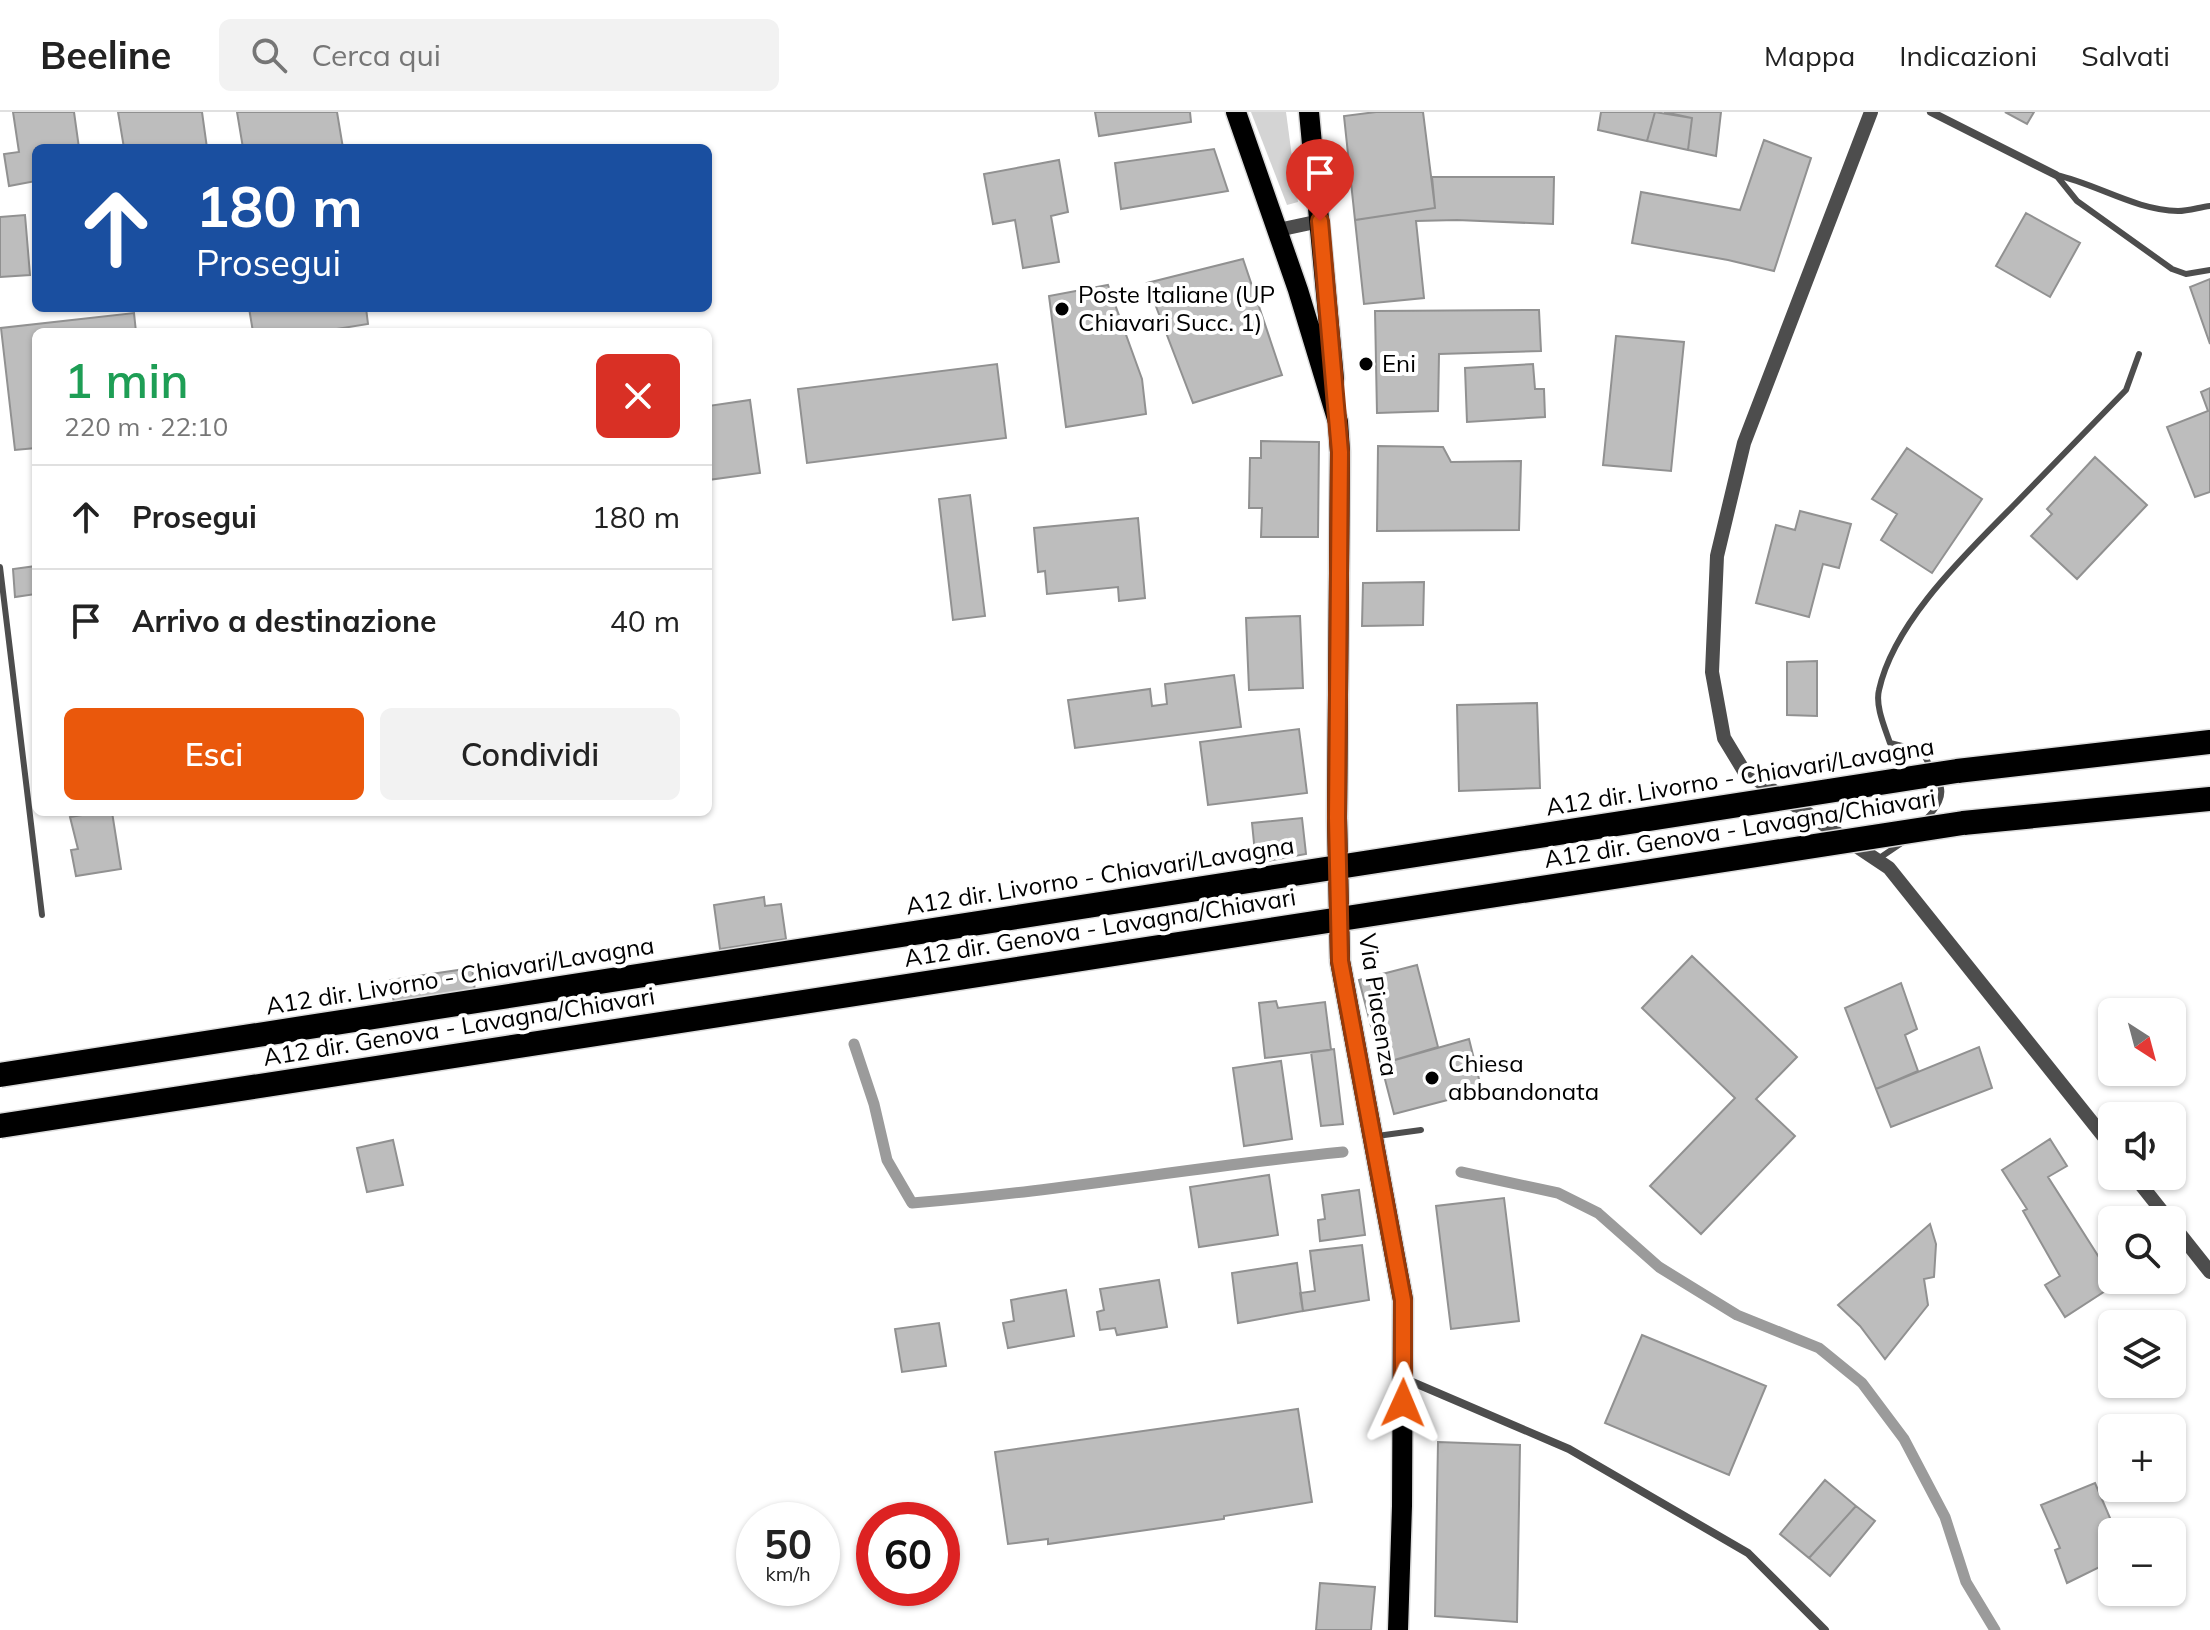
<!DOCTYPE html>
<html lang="it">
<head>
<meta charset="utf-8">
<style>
	:root { --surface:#fff; --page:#f2f2f2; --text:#222; --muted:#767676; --line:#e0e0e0; --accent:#ea580c }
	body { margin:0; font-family:Mulish,sans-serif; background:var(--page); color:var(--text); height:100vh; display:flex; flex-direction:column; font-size:30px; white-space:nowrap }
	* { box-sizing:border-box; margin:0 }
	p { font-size:26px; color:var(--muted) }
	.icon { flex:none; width:44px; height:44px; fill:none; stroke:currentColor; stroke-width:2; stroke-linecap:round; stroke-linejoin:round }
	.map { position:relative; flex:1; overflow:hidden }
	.sheet { position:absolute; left:32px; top:216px; width:680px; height:488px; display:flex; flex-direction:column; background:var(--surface); border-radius:12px; box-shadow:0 2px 6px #0004 }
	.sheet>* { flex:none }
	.banner { position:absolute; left:32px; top:32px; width:680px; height:168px; border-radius:12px; box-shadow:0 2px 6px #0004; background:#1a4fa0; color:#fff; overflow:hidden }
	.needle { width:52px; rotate:144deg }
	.tools { position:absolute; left:2098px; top:886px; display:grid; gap:16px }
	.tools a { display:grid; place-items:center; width:88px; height:88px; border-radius:12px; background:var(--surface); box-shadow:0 2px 6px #0004; font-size:40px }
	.speed { position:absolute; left:736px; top:1390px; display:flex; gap:16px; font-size:40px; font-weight:700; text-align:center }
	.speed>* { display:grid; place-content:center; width:104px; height:104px; border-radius:50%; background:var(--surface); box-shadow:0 2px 6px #0004; line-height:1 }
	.speed small { font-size:20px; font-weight:400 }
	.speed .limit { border:12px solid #d22; background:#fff; color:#111 }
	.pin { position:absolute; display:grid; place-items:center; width:68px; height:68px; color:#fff; margin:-82px -34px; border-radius:50% 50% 50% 0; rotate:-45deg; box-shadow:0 0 8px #0007 }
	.pin .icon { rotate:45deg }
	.me { position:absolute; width:88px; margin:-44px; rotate:1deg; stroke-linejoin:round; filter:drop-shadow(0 0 6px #0008) }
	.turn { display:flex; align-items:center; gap:28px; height:168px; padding:0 32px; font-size:36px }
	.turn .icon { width:104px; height:104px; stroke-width:2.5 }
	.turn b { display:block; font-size:56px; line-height:68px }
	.round { display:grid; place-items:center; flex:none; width:84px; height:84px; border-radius:12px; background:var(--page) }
	.overview { display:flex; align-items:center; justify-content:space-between; height:136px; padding:0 32px }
	h1 { font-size:48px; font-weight:600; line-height:60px; color:#1e9e55 }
	.button { display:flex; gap:16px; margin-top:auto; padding:16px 32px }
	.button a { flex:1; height:92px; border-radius:12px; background:var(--accent); color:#fff; font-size:32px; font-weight:600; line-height:92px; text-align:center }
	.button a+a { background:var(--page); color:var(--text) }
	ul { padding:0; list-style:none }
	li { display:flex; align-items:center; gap:24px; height:104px; padding:0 32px; border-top:2px solid var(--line) }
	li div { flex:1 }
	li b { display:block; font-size:30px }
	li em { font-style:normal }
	header { display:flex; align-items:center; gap:48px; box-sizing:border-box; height:112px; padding:0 40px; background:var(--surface); border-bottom:2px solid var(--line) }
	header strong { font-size:38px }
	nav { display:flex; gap:44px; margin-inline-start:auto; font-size:28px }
	.search { width:560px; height:72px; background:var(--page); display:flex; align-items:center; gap:20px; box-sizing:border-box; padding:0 28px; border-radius:12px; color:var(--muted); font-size:30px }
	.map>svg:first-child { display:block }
	.green { fill:#d4d4d4 }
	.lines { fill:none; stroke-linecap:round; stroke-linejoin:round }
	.stream { stroke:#9b9b9b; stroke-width:11 }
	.building { fill:#bdbdbd; stroke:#919191; stroke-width:2 }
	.primary-casing { stroke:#dbdbdb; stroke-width:23 }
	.motorway-casing { stroke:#dbdbdb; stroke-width:27 }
	.service { stroke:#4d4d4d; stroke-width:6 }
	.minor { stroke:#4d4d4d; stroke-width:8 }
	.tertiary { stroke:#4d4d4d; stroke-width:14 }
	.primary { stroke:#000; stroke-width:20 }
	.motorway { stroke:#000; stroke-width:24 }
	.motorway-bridge-casing { stroke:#dbdbdb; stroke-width:27; stroke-linecap:butt }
	.motorway-bridge { stroke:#000; stroke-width:24 }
	.route-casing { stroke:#983908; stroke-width:20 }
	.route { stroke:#ea580c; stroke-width:14 }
	.poi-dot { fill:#000; stroke:#fff; stroke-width:3 }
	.labels { text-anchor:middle; stroke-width:8; stroke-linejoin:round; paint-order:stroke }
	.poi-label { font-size:24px; fill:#000; stroke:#fff; text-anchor:start }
	.street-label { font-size:24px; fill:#000; stroke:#fff }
</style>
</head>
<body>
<header>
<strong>Beeline</strong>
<div class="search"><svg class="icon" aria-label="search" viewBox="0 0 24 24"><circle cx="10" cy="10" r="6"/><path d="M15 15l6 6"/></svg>Cerca qui</div>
<nav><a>Mappa</a><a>Indicazioni</a><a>Salvati</a></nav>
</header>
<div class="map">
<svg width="2210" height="1518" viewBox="0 0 2210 1518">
	<rect width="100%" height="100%" fill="#fff"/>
	<path class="green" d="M1251 0H1286L1298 90 1287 93Z"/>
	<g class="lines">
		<path class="stream" d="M854 932 874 992 887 1048 912 1091C1056 1080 1199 1054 1343 1040
			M1461 1060 1558 1081 1598 1101 1659 1155 1737 1203 1819 1236 1862 1271 1904 1327 1945 1405 1966 1470 1995 1518"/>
	</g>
	<path class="building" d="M13 0H74L79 36H36V69L9 74 4 42 19 40Z
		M118 0H202L207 36H124Z
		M237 0H337L343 36H243Z
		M1095 0H1190L1191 10 1099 24Z
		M1376 0H1423L1435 96 1355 108 1344 4Z
		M1601 0H1655L1647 29 1598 18Z
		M1655 0 1692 6 1688 38 1647 29Z
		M1664 0H1721L1716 44 1688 38 1692 6Z
		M2005 0H2034L2027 12Z
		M1764 28 1811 46 1774 159 1728 148 1632 131 1641 80 1740 98Z
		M1214 37 1228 79 1121 97 1115 51Z
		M1059 48 1068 100 1051 104 1059 150 1023 156 1015 108 993 112 984 62Z
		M1432 65H1554L1553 112 1457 108 1416 109 1424 186 1364 192 1355 108 1435 96Z
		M2026 101 2080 131 2050 185 1996 154Z
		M25 103 30 163 0 165V105Z
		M1243 147 1282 263 1193 291 1147 171Z
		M2210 167V232L2190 175Z
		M1108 173 1142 267 1146 302 1066 315 1049 184Z
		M249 196H366L368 212 318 220H253Z
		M1539 198 1541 239 1439 242 1438 299 1377 301 1375 199Z
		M134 201 136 220H36V336L15 338 1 216Z
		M1616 224 1684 230 1671 359 1603 353Z
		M997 252 1006 326 807 351 798 277Z
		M1533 252 1535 277H1544L1545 305 1467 310 1465 256Z
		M2210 276V380L2195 385 2167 315 2208 299 2201 280Z
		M750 288 760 361 708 368V294Z
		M1261 329 1319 330 1318 425H1261L1262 396H1249L1250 346H1261Z
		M1378 334 1443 335 1451 350 1521 349 1519 418 1377 419Z
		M1907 336 1982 387 1932 461 1881 428 1897 402 1872 387Z
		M2095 345 2147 393 2077 467 2031 424 2052 402 2047 397Z
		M970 383 985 504 953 508 939 387Z
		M1800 399 1851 412 1839 456 1823 452 1809 505 1756 491 1776 413 1795 418Z
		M1138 406 1145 486 1119 489 1118 475 1047 482 1045 459 1038 460 1034 416Z
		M36 454V482L15 485 13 457Z
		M1424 470 1423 513 1362 514 1363 471Z
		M1300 504 1303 576 1249 578 1246 506Z
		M1817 549V604L1787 603V550Z
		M1234 563 1241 615 1075 636 1068 588 1150 577 1152 594 1167 592 1165 572Z
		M1537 591 1540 676 1459 679 1457 593Z
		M1299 617 1307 681 1208 693 1200 630Z
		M100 700H112L121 757 76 764 71 738 78 737 70 705Z
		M1302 706 1306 742 1256 751 1252 711Z
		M764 785 765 794 781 792 786 827 720 837 714 793Z
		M1692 844 1797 945 1756 987 1795 1024 1701 1122 1650 1074 1735 986 1642 896Z
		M1417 853 1438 935 1381 952 1359 868Z
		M472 856 477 894 397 908 390 868Z
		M1901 871 1917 917 1905 923 1918 959 1876 977 1845 896Z
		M1276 889 1278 896 1325 890 1331 938 1265 946 1259 891Z
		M1469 927 1482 979 1394 1002 1381 952Z
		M1979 935 1992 976 1891 1015 1876 977Z
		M1334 937 1343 1012 1321 1014 1311 940Z
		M1281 949 1292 1027 1244 1034 1233 956Z
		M2050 1027 2067 1054 2048 1065 2116 1172 2065 1205 2045 1173 2060 1164 2023 1099 2027 1097 2002 1058Z
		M393 1028 403 1073 367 1080 357 1036Z
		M1269 1063 1278 1123 1199 1135 1190 1075Z
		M1359 1078 1365 1123 1320 1129 1318 1108 1325 1107 1322 1083Z
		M1504 1086 1519 1209 1451 1217 1436 1094Z
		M1930 1112 1936 1132 1934 1165 1924 1167 1928 1193 1885 1247 1860 1214 1838 1193Z
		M1362 1133 1369 1188 1303 1199 1300 1181 1315 1179 1310 1139Z
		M1297 1151 1303 1199 1238 1211 1232 1161Z
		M1159 1168 1167 1215 1117 1223 1115 1216 1100 1218 1097 1200 1104 1198 1100 1177Z
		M1066 1178 1074 1224 1008 1236 1003 1211 1014 1209 1011 1188Z
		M939 1211 946 1254 902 1260 895 1217Z
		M1642 1223 1766 1274 1729 1363 1605 1311Z
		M1298 1297 1312 1390 1224 1404V1407L1048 1432V1427L1008 1432 995 1340Z
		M1438 1330 1520 1333 1517 1510 1435 1504Z
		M1825 1368 1856 1394 1809 1446 1780 1422Z
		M2095 1371 2116 1420H2112V1449L2067 1471 2055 1438 2060 1436 2041 1393Z
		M1856 1394 1875 1409 1830 1464 1809 1446Z
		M1320 1471 1375 1475 1371 1518H1316Z"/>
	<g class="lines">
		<defs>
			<path id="primary" d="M1236 0 1298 178 1338 310 1340 340 1337 706 1340 849 1403 1188 1402 1394 1398 1518
				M1309 0 1334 267"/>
			<path id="motorway" d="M1957 659 2210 630
				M1963 711 2210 687"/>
		</defs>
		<use href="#primary" class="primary-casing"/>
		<use href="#motorway" class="motorway-casing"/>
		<path class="service" d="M2056 63 2077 89 2172 157 2186 162 2210 158
			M2056 63C2097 72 2135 98 2178 99 2189 99 2200 95 2210 94
			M0 455 42 803
			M1931 656 1922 639 1890 631C1885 616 1875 594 1879 578 1894 509 1967 441 2015 392 2052 354 2089 316 2126 278L2139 242
			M1925 708C1936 697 1947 683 1938 669
			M1878 747 1903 730
			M1377 1024 1421 1018"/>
		<path class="minor" d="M1931 0 2056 63
			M1403 1266 1569 1337 1748 1441 1825 1518"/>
		<path class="tertiary" d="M1871 0 1744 331 1717 444 1712 560 1724 626 1744 659 1889 756 2112 1035
			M1278 118 1320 109
			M2134 1064 2169 1108
			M2172 1112 2210 1160"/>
		<use href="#primary" class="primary"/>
		<use href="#motorway" class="motorway"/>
		<defs>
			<path id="motorway-bridge" d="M0 963 1957 659
				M0 1014 1963 711"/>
		</defs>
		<use href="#motorway-bridge" class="motorway-bridge-casing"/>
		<use href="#motorway-bridge" class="motorway-bridge"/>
	</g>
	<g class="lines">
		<defs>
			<path id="route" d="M1320 109 1340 340 1337 706 1340 849 1403 1188V1291"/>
		</defs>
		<use href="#route" class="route-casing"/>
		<use href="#route" class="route"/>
	</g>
	<g class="poi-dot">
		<circle cx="1062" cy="197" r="8"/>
		<circle cx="1366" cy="252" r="8"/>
		<circle cx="1432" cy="966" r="8"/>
	</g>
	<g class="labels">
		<g class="poi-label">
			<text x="1078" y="191">Poste Italiane (UP<tspan x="1078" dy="28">Chiavari Succ. 1)</tspan></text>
			<text x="1382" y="260">Eni</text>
			<text x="1448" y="960">Chiesa<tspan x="1448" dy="28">abbandonata</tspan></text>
		</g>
		<g class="street-label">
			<text transform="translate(1740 665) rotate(-9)" y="8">A12 dir. Livorno - Chiavari/Lavagna</text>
			<text transform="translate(1740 717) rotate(-9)" y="8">A12 dir. Genova - Lavagna/Chiavari</text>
			<text transform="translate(1100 764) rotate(-9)" y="8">A12 dir. Livorno - Chiavari/Lavagna</text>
			<text transform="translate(1100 816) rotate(-9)" y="8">A12 dir. Genova - Lavagna/Chiavari</text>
			<text transform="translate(460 864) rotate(-9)" y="8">A12 dir. Livorno - Chiavari/Lavagna</text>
			<text transform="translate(1378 893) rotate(81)" y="8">Via Piacenza</text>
			<text transform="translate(459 915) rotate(-9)" y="8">A12 dir. Genova - Lavagna/Chiavari</text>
		</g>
	</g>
</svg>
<div class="tools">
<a><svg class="needle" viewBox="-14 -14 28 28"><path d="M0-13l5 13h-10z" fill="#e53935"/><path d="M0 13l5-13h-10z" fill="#767676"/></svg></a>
<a><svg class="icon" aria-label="sound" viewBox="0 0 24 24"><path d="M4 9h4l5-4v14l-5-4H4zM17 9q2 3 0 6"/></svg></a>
<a><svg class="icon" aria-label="search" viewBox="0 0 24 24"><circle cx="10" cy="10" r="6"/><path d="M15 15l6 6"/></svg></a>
<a><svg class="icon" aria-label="layers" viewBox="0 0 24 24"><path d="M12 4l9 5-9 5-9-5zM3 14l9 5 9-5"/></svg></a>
<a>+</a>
<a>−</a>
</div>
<div class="speed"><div>50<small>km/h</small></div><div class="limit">60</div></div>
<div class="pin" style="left:1320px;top:109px;background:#d93025"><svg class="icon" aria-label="arrive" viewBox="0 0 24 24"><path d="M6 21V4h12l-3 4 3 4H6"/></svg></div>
<svg class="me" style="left:1403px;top:1291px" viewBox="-20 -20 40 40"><path d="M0-17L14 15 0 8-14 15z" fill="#ea580c" stroke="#fff" stroke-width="4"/></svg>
<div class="banner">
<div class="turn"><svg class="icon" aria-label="ahead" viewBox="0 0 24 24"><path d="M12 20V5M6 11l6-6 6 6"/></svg><div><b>180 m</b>Prosegui</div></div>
</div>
<section class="sheet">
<div class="overview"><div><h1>1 min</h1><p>220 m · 22:10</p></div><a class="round" style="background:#d93025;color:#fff"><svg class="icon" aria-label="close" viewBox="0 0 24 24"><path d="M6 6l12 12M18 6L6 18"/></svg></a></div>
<ul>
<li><svg class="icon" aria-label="ahead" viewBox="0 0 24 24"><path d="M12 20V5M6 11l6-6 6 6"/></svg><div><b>Prosegui</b></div><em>180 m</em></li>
<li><svg class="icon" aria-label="arrive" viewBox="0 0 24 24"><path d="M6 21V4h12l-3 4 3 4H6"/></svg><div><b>Arrivo a destinazione</b></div><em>40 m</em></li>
</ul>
<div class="button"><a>Esci</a><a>Condividi</a></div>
</section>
</div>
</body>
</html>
